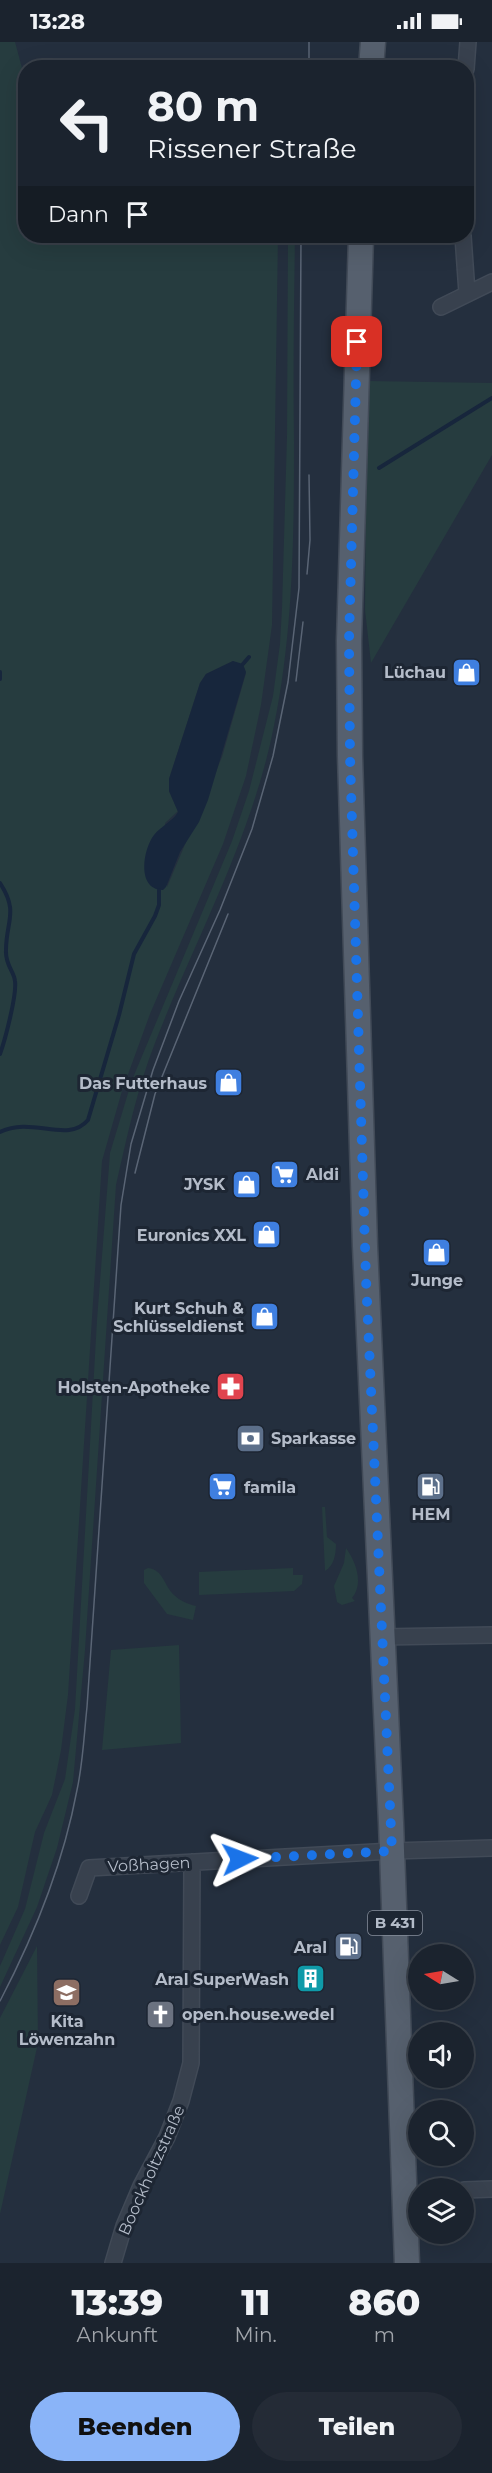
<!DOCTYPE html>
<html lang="de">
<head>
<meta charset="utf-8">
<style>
	:root { --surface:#1b232e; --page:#242b36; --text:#f1f3f6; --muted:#a0a4aa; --line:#39404a; --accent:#8ab4f8 }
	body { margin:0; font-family:Montserrat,sans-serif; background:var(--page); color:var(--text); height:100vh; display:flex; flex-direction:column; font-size:22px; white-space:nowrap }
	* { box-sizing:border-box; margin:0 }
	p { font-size:20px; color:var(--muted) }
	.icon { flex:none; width:33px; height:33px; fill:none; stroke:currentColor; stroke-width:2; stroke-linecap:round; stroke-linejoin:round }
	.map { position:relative; height:2221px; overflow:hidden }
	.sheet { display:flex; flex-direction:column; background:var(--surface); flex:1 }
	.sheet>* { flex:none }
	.guide { position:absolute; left:18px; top:18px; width:456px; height:183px; border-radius:24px; box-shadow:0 6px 24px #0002,0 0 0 2px var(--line); background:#1b232e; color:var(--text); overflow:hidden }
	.needle { width:39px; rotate:281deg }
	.fabs { position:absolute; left:408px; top:1902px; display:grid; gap:12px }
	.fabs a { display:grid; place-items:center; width:66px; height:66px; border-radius:50%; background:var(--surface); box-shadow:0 6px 24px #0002,0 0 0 2px var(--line); font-size:30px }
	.pin { position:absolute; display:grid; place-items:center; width:51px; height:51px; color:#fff; margin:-26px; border-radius:12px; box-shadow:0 3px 9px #0006 }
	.me { position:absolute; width:66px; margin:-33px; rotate:87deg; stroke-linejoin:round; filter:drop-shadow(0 0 4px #0008) }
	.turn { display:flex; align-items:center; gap:21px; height:126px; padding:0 30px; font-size:27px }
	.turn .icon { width:78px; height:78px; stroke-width:2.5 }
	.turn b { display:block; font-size:42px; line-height:51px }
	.then { display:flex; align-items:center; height:57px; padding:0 30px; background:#0003; gap:12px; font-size:22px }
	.eta { display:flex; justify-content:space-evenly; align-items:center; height:102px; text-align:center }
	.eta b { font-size:36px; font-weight:800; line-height:42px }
	.action { display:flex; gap:12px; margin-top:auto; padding:12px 30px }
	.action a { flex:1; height:69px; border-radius:36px; background:var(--accent); color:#111; font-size:24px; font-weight:800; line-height:69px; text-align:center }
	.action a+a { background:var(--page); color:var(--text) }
	.status { display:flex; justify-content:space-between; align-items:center; height:42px; padding:0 30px; background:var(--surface); direction:ltr }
	.status svg { height:16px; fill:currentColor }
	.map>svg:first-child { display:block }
	.green { fill:#263c3f; fill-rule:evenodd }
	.water { fill:#17263c }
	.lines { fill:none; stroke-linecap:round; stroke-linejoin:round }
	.stream { stroke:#17263c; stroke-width:4 }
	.street-casing { stroke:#414a57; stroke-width:18 }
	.primary-casing { stroke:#414a57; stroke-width:27 }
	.street { stroke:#38414e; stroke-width:15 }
	.primary { stroke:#56606e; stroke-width:24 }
	.tram { stroke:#5a6575; stroke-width:1.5 }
	.route { stroke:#1a73e8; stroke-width:10; stroke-dasharray:0 18 }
	.labels { text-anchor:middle; stroke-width:6; stroke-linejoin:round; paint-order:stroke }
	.shield { fill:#1d2633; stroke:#878f9c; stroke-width:1.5 }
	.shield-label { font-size:15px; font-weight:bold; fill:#b4bcc9 }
	.poi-label { font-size:16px; font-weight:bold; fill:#b4bcc9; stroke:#1d2633; text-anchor:end }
	.street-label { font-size:16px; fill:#b4bcc9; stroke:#1d2633 }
</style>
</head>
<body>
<div class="status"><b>13:28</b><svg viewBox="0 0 49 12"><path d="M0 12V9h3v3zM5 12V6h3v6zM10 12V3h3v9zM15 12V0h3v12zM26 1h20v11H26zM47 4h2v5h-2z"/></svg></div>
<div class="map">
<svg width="492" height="2221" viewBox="0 0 492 2221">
	<rect width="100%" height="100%" fill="#242f3e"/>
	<path class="green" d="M0 0H15L25 37 26 194H278L272 583 261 663 246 734 223 802 150 972 122 1049 102 1119 68 1653 61 1708 52 1753 35 1790 18 1865 0 1903ZM233 619 246 631 222 715 167 845 165 781 178 769 169 749V737L200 641 206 632Z
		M288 194H295C294 262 293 331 294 400 294 501 293 600 271 698 247 805 194 900 155 1001 137 1047 127 1095 116 1143L85 1608 73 1740 57 1806 37 1865 0 1945V1924L25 1867 44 1791 65 1737 75 1667 97 1278 110 1111 132 1038 232 799 249 749 273 654 280 602 282 566 287 394Z
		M367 339 492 341V413L371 621 365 568Z
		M322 1465H325L327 1495 336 1502C336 1512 334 1524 325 1529Z
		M346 1506C356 1520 364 1541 352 1556L355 1559 342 1563 337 1560 334 1544 344 1521Z
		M148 1526C164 1528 164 1544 174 1553 180 1559 188 1562 196 1564L193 1578 167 1572 144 1541V1528Z
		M293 1526V1533H303L302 1542 294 1549 199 1553V1530Z
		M179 1603 181 1701 102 1708 111 1608Z
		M37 1904 38 2001 0 2172V1976Z"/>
	<path class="water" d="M233 619 243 622 246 630 208 758 199 780 180 810 166 845 163 848C136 848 143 807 154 793 161 784 173 779 178 770L169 749V737L200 641 206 632Z"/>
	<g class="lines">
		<path class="stream" d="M379 426 492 356
			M243 622 249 615
			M0 630V637
			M0 841C19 870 6 879 6 908 5 923 14 929 15 939 17 953 5 998 0 1012
			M0 1090C32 1074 68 1102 88 1078L119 973 134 912 155 874 159 863V848"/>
		<defs>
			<path id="street" d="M466 27 468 0
				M463 194 467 251
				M441 265 492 240
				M382 1595 492 1593
				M79 1854 89 1826 392 1809 492 1806
				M464 2148 492 2147
				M113 2221 124 2184 141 2144 167 2095 181 2059 191 2021 192 1820"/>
			<path id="primary" d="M371 26 373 0
				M361 194 349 599 350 714 365 1204 391 1781 407 2221"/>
		</defs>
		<use href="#street" class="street-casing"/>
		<use href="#primary" class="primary-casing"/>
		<use href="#street" class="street"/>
		<use href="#primary" class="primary"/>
		<path class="tram" d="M309 0V26
			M307 532 310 498 309 433
			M296 639 303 580
			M135 1131 155 1052 228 872
			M0 1959C35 1892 63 1823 77 1748 83 1721 84 1693 87 1665L121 1163 131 1102 153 1028 179 959 220 868 252 787 273 714 288 640 299 546 301 194"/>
	</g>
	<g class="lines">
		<path class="route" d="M240 1817 392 1809 366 1237 350 714 349 599 357 300"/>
	</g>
	<defs>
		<symbol id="shop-square" viewBox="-11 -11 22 22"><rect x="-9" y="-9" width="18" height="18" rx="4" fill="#3f7fe0" stroke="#1d2633"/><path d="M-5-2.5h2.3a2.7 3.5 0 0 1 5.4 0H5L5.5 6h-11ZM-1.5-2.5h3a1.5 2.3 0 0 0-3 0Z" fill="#fff"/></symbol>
		<symbol id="supermarket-square" viewBox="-11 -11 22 22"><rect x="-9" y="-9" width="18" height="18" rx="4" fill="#3f7fe0" stroke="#1d2633"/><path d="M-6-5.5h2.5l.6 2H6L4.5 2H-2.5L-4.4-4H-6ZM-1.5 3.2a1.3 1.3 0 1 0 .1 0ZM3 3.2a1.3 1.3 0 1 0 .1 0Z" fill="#fff"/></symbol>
		<symbol id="pharmacy-square" viewBox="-11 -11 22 22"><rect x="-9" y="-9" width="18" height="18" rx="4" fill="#e0444e" stroke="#1d2633"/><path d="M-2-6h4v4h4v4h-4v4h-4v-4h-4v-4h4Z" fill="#fff"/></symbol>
		<symbol id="bank-square" viewBox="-11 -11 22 22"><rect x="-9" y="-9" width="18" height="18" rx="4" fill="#5c6f8a" stroke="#1d2633"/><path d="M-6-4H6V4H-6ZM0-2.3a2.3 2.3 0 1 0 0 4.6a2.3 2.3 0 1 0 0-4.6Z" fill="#fff"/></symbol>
		<symbol id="fuel-square" viewBox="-11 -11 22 22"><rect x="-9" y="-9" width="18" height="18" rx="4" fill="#5c6f8a" stroke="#1d2633"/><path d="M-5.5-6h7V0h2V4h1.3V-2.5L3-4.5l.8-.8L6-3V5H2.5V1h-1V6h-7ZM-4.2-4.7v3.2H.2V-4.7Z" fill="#fff"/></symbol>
		<symbol id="building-square" viewBox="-11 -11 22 22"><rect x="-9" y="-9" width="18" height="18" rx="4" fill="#0f9aa8" stroke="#1d2633"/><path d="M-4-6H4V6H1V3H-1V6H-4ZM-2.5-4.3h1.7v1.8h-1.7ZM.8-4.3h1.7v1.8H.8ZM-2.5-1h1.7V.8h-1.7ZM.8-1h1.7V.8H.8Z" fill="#fff"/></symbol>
		<symbol id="school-square" viewBox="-11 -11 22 22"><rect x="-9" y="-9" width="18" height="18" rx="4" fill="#8d6e63" stroke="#1d2633"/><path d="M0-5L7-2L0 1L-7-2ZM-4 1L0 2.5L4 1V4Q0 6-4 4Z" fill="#fff"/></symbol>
		<symbol id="church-square" viewBox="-11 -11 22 22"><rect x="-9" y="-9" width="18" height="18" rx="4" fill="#6b7280" stroke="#1d2633"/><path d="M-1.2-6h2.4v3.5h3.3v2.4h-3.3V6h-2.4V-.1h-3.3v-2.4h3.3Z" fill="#fff"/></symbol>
	</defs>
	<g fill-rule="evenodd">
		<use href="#shop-square" x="450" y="614" width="33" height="33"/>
		<use href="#shop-square" x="212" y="1024" width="33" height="33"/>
		<use href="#supermarket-square" x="268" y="1116" width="33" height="33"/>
		<use href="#shop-square" x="230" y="1126" width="33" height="33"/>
		<use href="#shop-square" x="250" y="1176" width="33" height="33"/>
		<use href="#shop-square" x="420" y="1194" width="33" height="33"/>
		<use href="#shop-square" x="248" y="1258" width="33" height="33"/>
		<use href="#pharmacy-square" x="214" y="1328" width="33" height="33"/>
		<use href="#bank-square" x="234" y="1380" width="33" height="33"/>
		<use href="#fuel-square" x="414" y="1428" width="33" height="33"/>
		<use href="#supermarket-square" x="206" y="1428" width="33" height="33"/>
		<use href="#fuel-square" x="332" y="1888" width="33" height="33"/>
		<use href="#building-square" x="294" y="1920" width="33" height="33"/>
		<use href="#school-square" x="50" y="1934" width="33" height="33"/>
		<use href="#church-square" x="144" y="1956" width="33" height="33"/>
	</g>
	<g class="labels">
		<rect class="shield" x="368" y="1869" width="54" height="24" rx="4.5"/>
		<g class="shield-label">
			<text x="395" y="1886">B 431</text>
		</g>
		<g class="poi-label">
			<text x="446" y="636">Lüchau</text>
			<text x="207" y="1047">Das Futterhaus</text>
			<text x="306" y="1138" text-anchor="start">Aldi</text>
			<text x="225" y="1148">JYSK</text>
			<text x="246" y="1199">Euronics XXL</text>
			<text x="437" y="1244" text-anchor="middle">Junge</text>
			<text x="244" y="1272">Kurt Schuh &amp;<tspan x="244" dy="18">Schlüsseldienst</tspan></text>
			<text x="210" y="1351">Holsten-Apotheke</text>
			<text x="271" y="1402" text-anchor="start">Sparkasse</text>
			<text x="244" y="1451" text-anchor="start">famila</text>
			<text x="431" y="1478" text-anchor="middle">HEM</text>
			<text x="327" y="1911">Aral</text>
			<text x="289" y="1943">Aral SuperWash</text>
			<text x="182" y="1978" text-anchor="start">open.house.wedel</text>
			<text x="67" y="1985" text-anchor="middle">Kita<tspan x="67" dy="18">Löwenzahn</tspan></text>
		</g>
		<g class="street-label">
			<text transform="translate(149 1822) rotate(-3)" y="6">Voßhagen</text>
			<text transform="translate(151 2128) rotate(-66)" y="6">Boockholtzstraße</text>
		</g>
	</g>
</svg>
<div class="fabs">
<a><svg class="needle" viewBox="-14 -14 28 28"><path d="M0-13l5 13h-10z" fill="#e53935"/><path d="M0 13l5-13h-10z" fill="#a0a4aa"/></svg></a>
<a><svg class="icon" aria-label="sound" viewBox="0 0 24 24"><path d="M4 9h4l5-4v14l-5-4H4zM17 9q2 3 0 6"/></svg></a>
<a><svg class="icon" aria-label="search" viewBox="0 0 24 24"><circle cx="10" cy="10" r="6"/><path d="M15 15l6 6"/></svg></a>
<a><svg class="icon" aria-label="layers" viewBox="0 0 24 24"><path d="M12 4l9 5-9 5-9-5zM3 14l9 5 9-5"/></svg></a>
</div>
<div class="pin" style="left:357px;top:300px;background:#d93025"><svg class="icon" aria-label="arrive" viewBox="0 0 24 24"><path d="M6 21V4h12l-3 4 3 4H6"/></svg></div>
<svg class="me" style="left:240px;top:1817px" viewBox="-20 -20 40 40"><path d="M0-17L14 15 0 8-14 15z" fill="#1a73e8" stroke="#fff" stroke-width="4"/></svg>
<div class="guide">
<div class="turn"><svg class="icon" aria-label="left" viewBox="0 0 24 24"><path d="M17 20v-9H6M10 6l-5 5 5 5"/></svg><div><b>80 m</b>Rissener Straße</div></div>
<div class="then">Dann<svg class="icon" aria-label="arrive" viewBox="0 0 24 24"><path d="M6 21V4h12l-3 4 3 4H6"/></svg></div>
</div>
</div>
<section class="sheet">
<div class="eta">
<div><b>13:39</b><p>Ankunft</p></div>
<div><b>11</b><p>Min.</p></div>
<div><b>860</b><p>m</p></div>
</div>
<div class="action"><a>Beenden</a><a>Teilen</a></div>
</section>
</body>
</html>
